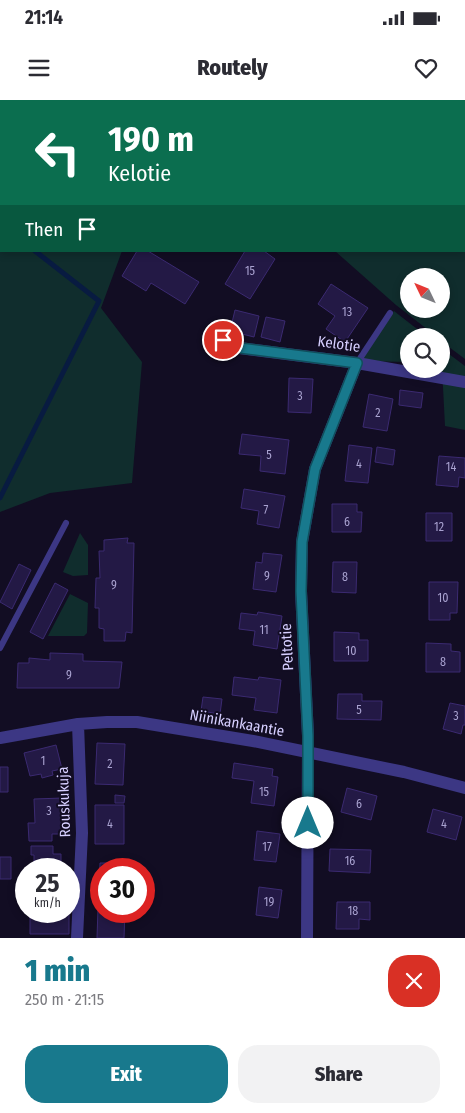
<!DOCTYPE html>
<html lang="en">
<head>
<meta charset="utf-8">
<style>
	:root { --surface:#fff; --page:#f2f2f3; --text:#2b2b33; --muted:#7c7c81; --accent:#18798d }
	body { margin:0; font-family:"Fira Sans Condensed",sans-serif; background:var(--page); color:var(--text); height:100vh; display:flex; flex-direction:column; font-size:19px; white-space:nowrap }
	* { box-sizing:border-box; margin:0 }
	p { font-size:16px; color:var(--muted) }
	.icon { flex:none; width:28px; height:28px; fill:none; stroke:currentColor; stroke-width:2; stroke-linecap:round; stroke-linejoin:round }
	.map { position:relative; height:838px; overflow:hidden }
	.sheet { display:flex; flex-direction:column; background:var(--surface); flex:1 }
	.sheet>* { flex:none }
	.hud { position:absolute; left:0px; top:0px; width:465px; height:152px; box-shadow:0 2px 8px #0003; background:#0b6e4f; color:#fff; overflow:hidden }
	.needle { width:32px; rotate:313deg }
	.buttons { position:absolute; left:400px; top:168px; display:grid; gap:10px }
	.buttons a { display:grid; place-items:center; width:50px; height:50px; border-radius:50%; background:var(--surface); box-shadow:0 2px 8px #0003; font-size:25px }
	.speed { position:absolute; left:15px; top:758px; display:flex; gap:10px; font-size:25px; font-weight:700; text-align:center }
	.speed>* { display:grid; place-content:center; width:65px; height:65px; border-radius:50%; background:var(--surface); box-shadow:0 2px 8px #0003; line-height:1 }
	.speed small { font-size:12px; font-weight:400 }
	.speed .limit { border:8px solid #d22; background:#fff; color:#111 }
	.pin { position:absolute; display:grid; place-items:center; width:42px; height:42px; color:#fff; margin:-21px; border:2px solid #fff; border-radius:50%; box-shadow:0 1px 5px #0007 }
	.me { position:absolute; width:55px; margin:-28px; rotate:0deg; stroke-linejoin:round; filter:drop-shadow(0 0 4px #0008) }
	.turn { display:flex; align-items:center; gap:18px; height:105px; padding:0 25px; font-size:22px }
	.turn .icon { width:65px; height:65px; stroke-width:2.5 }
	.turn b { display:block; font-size:35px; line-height:42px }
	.then { display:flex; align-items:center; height:48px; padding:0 25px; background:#0003; gap:10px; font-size:19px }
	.round { display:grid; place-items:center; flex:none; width:52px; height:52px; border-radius:20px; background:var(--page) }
	.headline { display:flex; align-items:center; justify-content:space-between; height:85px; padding:0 25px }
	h1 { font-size:30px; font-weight:800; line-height:38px; color:var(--accent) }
	.cta { display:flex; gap:10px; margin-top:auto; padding:10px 25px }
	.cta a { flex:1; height:58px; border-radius:20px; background:var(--accent); color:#fff; font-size:20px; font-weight:800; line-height:58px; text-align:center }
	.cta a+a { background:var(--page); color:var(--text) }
	.status { display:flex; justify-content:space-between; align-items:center; height:35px; padding:0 25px; background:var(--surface); direction:ltr }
	.status svg { height:14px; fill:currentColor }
	header { display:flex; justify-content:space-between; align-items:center; height:65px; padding:0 25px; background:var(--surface); font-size:22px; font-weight:800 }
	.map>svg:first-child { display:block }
	.green { fill:#102d2d; fill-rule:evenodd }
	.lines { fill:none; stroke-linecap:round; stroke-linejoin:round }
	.stream { stroke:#081b41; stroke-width:5 }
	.building { fill:#231945; stroke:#3b2a71 }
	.service { stroke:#3c3784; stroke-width:6 }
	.minor { stroke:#3c3784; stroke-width:12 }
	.route-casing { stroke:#104f5c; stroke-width:12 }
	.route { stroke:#18798d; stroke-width:9 }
	.labels { text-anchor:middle; stroke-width:4; stroke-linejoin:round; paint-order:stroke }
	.number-label { font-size:12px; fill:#a9a2d0 }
	.street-label { font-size:15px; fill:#d6cfff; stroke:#120d23 }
</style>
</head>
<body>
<div class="status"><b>21:14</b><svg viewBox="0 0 49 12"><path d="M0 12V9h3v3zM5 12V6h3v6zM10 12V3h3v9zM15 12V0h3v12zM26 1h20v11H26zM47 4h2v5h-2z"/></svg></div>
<header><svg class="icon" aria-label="menu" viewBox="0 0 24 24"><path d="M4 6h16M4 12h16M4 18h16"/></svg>Routely<svg class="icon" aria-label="heart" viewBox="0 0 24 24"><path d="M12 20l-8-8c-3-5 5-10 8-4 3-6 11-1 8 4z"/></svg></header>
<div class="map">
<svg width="465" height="838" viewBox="0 0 465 838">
	<rect width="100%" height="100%" fill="#120d23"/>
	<path class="green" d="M0 0H192L1 1V151H122L101 208 142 262 132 383 50 393 0 412Z
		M227 0H357L228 1Z
		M464 37H465V259L441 241V236H436L396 205 335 151H464ZM441 176V209H409V176Z
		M394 211 426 236H409V262L360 261Z
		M441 248 465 266V330L445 326Z
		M80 433 88 445V475L73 476 63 472Z
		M70 494 88 503 87 533 84 536H48Z"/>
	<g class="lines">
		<path class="stream" d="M0 124 1 125
			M0 398 99 201 35 151"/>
	</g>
	<path class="building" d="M137 151H148L199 182 185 204 151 183 146 191 122 176Z
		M245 151H264L275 159 250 199 225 184Z
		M331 184 368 208 345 242 326 229 335 216 318 204Z
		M235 210 259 216 254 237 230 231Z
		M266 217 285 221 280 242 261 237Z
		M289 278 313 279 311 313 288 312Z
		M400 290 423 293 421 308 399 305Z
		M369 294 393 299 387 331 363 327Z
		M242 334 289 340 285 374 260 371 261 356 239 354Z
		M349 345 372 348 368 383 345 381Z
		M377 347 395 350 393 365 375 362Z
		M439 356 465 358V378L459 377 458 387 436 385Z
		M244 389 285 396 279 428 257 424 259 411 241 408Z
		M332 404H357V412H362L361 432H332Z
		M426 413H452V441H426Z
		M128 438 127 443H134L132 533 126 532 125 541H104V529L99 528V508H95L96 478H100L99 451H104V440Z
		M263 453 282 455 276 492 253 489 256 462 262 463Z
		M333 462H357L356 493 332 492Z
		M19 464 31 470 12 509 0 502Z
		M429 482H458L457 513H450V520H429Z
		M55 483 68 490 43 539 30 532Z
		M258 512 282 516 277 549 253 545 255 531 239 529 241 513 257 515Z
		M334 532 359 533V540H368V561H334Z
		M426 543 451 544V551L460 552V572H426Z
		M50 553 83 554V561L122 562 119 588H17L18 563H29V558L50 560Z
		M234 577 258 580 259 577 281 580 277 613 254 610 256 598 232 595Z
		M338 594H362V601H382L381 620 337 619Z
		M203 597 222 599 220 614 201 611Z
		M450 603 465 606V625H463L461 634 443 629Z
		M97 643 125 644 123 685 95 684Z
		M56 645 62 669 52 671 53 675 42 678 41 674 30 676 24 653Z
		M234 663 273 669 272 676 278 677 274 706 251 703 254 681 232 678Z
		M0 667H8V692H0Z
		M347 688 377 696 371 720 341 712Z
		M115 695 125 696 124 703H115Z
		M63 698 64 734H52V741H29L28 723H35L34 699Z
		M95 705H124V744H95Z
		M433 709 462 717 456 740 427 732Z
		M257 731 280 734 276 762 254 760Z
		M31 746H53V754H61V769H34V755H31Z
		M330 749 371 750 370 773 329 771Z
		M0 757H11V779H0Z
		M100 763H119V769H101V791H99Z
		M259 787 282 790 278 818 256 815Z
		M337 802H370V820L359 819V829H336Z
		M69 805V834H30V811H69Z
		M98 808H101V811H125L124 838H97Z"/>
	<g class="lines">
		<path class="service" d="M357 263 390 213
			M0 548 66 423"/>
		<path class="minor" d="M211 235 239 248 357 263 465 282
			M0 638 78 624 107 622H137L253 641 404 672 465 688
			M77 838 82 733 78 624
			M307 838 308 636 301 491 302 442 315 369 357 263"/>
	</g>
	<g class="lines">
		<defs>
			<path id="route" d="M223 240 240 248 357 263 315 369 302 442 301 491 308 636V723"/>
		</defs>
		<use href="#route" class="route-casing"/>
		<use href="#route" class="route"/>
	</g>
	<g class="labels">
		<g class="number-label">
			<text x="250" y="175">15</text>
			<text x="347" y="216">13</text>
			<text x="300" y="300">3</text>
			<text x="378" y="317">2</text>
			<text x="269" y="359">5</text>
			<text x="359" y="368">4</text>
			<text x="451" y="371">14</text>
			<text x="266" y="414">7</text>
			<text x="347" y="426">6</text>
			<text x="439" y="431">12</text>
			<text x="267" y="480">9</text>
			<text x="345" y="481">8</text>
			<text x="114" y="489">9</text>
			<text x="443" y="502">10</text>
			<text x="264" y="534">11</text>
			<text x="351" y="555">10</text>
			<text x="443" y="566">8</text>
			<text x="69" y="579">9</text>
			<text x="359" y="614">5</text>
			<text x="456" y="620">3</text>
			<text x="43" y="665">1</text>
			<text x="110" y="668">2</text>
			<text x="264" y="696">15</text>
			<text x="359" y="708">6</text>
			<text x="49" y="715">3</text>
			<text x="110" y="728">4</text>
			<text x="444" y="728">4</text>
			<text x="267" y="751">17</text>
			<text x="350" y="765">16</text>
			<text x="269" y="806">19</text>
			<text x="353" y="815">18</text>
		</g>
		<g class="street-label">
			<text transform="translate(339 244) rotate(8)" y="5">Kelotie</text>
			<text transform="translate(287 547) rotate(-93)" y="5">Peltotie</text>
			<text transform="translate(237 623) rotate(10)" y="5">Niinikankaantie</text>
			<text transform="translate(64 702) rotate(-92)" y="5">Rouskukuja</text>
		</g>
	</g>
</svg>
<div class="buttons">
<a><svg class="needle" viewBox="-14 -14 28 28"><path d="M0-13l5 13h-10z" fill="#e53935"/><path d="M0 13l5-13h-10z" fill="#7c7c81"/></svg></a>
<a><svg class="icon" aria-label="search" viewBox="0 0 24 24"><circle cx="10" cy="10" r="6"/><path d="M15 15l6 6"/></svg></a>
</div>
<div class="speed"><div>25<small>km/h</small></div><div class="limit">30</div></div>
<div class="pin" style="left:223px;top:240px;background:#d93025"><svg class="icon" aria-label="arrive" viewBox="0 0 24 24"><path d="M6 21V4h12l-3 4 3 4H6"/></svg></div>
<svg class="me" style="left:308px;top:723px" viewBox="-20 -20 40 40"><circle r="19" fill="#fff"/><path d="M0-13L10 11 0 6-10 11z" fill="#18798d"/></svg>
<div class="hud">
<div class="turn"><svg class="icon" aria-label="left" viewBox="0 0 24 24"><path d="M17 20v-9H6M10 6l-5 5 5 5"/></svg><div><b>190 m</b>Kelotie</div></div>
<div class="then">Then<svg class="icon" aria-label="arrive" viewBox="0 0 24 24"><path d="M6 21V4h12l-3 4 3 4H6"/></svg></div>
</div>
</div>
<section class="sheet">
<div class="headline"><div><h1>1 min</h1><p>250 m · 21:15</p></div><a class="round" style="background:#d93025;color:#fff"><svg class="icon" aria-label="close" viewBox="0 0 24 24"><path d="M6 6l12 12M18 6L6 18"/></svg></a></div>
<div class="cta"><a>Exit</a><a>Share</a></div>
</section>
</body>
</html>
